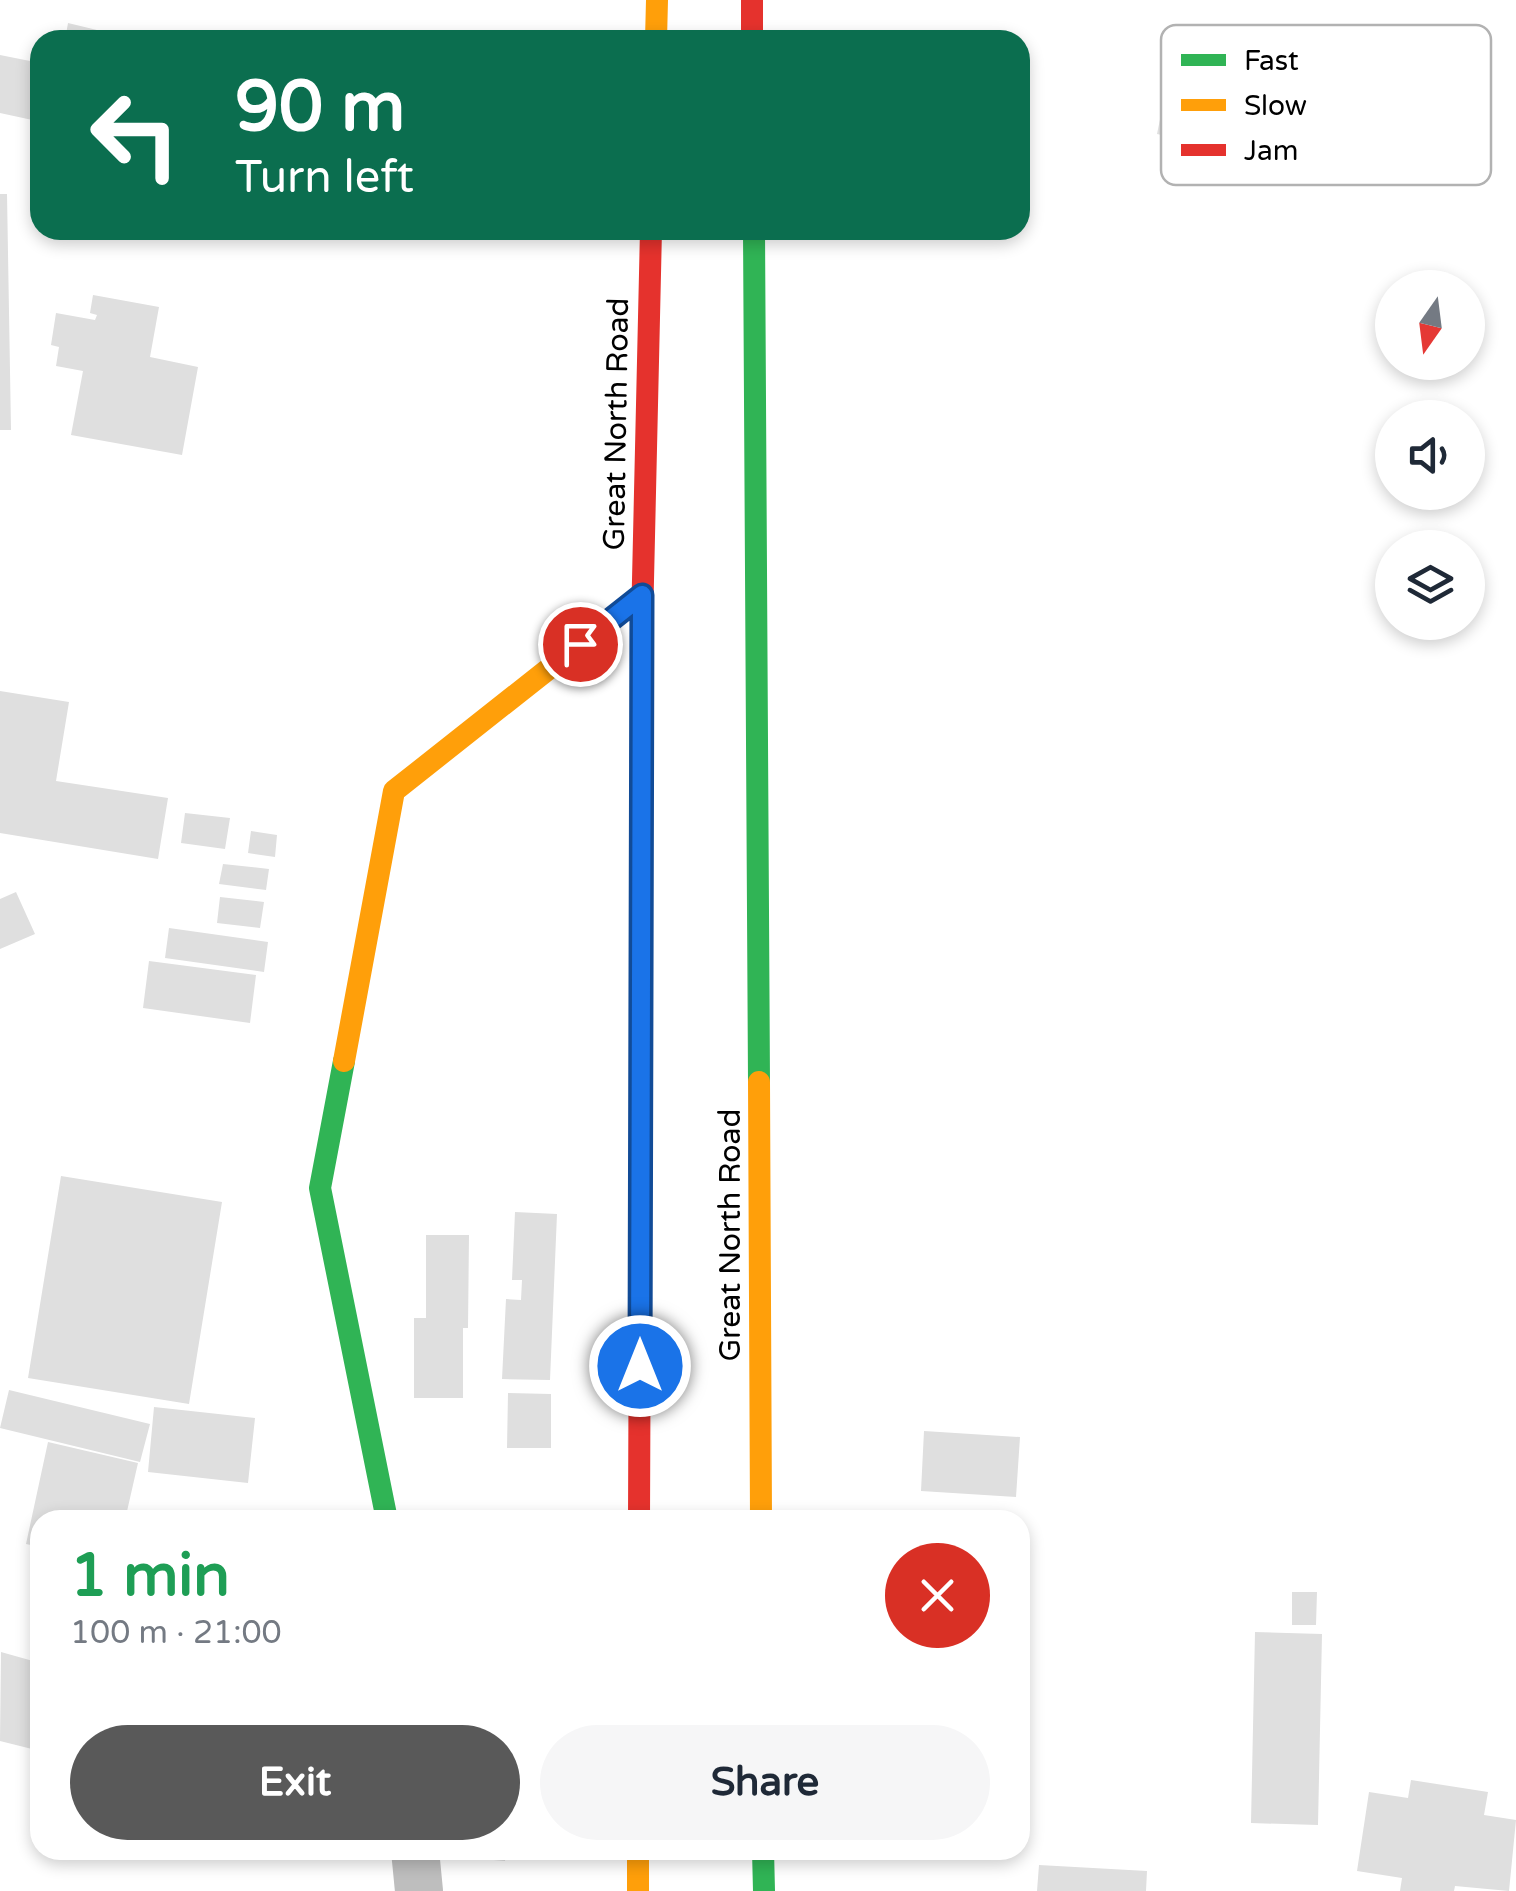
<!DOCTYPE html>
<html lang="en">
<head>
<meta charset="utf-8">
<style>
	:root { --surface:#fff; --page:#f6f6f7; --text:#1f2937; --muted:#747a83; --accent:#595959 }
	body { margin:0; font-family:"Varela Round",sans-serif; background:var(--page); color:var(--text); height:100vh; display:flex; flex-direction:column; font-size:38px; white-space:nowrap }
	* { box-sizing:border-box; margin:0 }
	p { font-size:32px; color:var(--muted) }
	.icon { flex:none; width:55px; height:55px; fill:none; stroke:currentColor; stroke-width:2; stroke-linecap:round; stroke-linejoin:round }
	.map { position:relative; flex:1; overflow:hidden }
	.details { position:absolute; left:30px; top:1510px; width:1000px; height:350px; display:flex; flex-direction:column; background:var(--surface); border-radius:30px; box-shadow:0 5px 15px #0003 }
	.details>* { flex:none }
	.guide { position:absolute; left:30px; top:30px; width:1000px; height:210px; border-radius:30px; box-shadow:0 5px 15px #0003; background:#0b6e4f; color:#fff; overflow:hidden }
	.needle { width:65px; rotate:194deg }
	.controls { position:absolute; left:1375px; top:270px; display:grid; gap:20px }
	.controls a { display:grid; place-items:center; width:110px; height:110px; border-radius:50%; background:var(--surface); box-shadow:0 5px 15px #0003; font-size:50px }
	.pin { position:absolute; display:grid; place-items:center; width:85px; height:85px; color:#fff; margin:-42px; border:5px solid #fff; border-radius:50%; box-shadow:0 2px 10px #0007 }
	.me { position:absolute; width:110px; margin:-55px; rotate:0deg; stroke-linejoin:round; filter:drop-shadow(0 0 8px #0008) }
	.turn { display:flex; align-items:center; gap:35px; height:210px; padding:0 40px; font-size:45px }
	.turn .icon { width:130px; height:130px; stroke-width:2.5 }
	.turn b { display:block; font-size:70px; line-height:85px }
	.round { display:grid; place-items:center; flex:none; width:105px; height:105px; border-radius:52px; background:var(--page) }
	.headline { display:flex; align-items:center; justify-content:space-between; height:170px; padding:0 40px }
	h1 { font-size:60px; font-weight:800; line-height:75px; color:#1e9e55 }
	.button { display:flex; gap:20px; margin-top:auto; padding:20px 40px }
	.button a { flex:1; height:115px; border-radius:60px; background:var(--accent); color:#fff; font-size:40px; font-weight:800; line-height:115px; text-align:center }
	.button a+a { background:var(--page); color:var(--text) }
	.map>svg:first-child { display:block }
	.building { fill:#dfdfdf }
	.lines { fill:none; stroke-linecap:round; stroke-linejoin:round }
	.street { stroke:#bebebe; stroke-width:48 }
	.fast { stroke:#30b455; stroke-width:22 }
	.slow { stroke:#ff9f0a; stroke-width:22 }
	.jam { stroke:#e5322d; stroke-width:22 }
	.route-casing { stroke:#114b97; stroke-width:25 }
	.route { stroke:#1a73e8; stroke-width:18 }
	.labels { text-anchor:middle; stroke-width:10; stroke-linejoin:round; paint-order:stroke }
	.street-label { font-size:30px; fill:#000; stroke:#fff }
	.key { fill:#fff; stroke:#b2b2b2; stroke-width:2.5 }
	.key-label { font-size:28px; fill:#000 }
</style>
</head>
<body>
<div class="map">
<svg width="1516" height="1891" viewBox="0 0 1516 1891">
	<rect width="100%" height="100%" fill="#fff"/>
	<path class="building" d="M68 23 134 39V40H65Z
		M0 55 40 63 37 121 0 113Z
		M1165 95 1211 105 1204 144 1157 134Z
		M0 194H7L11 430H0Z
		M93 295 159 307 150 357 198 367 182 455 71 435 83 371 56 366 59 347 51 345 56 313 95 320 97 315 90 313Z
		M0 691 69 702 56 781 168 798 158 859 0 833Z
		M185 813 230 818 225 849 181 843Z
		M251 831 277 835 275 857 248 853Z
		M223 864 269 869 266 890 219 884Z
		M16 892 35 934 0 949V899Z
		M220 897 264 902 260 928 217 923Z
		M169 928 268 942 264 972 165 958Z
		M149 961 256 975 250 1023 143 1008Z
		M61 1176 222 1202 189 1404 28 1378Z
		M515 1212 557 1214 550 1380 502 1379 506 1299 521 1300 522 1280H512Z
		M426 1235H469L468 1328H463V1398H414V1318H426Z
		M9 1390 150 1424 140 1462 0 1428Z
		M508 1393 551 1394V1448H507Z
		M154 1407 255 1418 248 1483 148 1472Z
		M924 1431 1020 1437 1016 1497 921 1491Z
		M48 1442 138 1463 125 1520H40V1547L26 1544Z
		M1292 1592H1317L1316 1625H1292Z
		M1255 1632 1322 1634 1318 1825 1251 1823Z
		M1 1652 40 1663V1751L0 1741Z
		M1411 1780 1488 1792 1484 1815 1516 1820 1509 1891 1455 1886 1454 1891H1400L1402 1878 1357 1871 1369 1792 1408 1798Z
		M460 1850H506L505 1861 460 1857Z
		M1039 1865 1147 1871 1146 1891H1037Z"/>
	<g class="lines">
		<path class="street" d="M415 1850 419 1891"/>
		<path class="fast" d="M754 230 759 1082
			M641 1012 642 624
			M344 1061 320 1188 387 1520
			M763 1850 764 1891"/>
		<path class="slow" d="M656 40 657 0
			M344 1061 394 791 642 595
			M759 1082 761 1520
			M638 1850V1891"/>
		<path class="jam" d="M752 0V40
			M642 624 651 230
			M639 1520 641 1012"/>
	</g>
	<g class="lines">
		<defs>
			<path id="route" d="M580 644 642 595 640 1366"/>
		</defs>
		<use href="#route" class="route-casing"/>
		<use href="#route" class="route"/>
	</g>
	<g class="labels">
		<g class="street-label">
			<text transform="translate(616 424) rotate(-89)" y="10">Great North Road</text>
			<text transform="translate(730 1235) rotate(-90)" y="10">Great North Road</text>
		</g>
	</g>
	<rect x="1161" y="25" width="330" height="160" rx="15" class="key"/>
	<rect x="1181" y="54" width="45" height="12" fill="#30b455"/>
	<rect x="1181" y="99" width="45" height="12" fill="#ff9f0a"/>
	<rect x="1181" y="144" width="45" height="12" fill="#e5322d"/>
	<g class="key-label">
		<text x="1244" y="70">Fast</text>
		<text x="1244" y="115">Slow</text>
		<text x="1244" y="160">Jam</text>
	</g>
</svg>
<div class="controls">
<a><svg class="needle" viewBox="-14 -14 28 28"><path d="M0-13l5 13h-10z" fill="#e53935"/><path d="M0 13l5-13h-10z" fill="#747a83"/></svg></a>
<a><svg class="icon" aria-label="sound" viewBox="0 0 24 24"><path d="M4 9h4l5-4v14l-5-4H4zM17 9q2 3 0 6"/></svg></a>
<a><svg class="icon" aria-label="layers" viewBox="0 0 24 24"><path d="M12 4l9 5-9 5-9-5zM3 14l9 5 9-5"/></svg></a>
</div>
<div class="pin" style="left:580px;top:644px;background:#d93025"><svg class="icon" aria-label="arrive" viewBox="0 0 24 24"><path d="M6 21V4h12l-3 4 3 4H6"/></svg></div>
<svg class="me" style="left:640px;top:1366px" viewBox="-20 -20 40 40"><circle r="17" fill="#1a73e8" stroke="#fff" stroke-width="3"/><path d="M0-11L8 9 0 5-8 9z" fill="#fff"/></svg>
<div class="guide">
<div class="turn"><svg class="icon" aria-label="left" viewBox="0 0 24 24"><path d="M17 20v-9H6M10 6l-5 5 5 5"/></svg><div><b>90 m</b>Turn left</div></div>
</div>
<section class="details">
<div class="headline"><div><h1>1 min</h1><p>100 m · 21:00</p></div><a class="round" style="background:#d93025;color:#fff"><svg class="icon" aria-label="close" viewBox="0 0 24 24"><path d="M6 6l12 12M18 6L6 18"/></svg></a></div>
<div class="button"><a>Exit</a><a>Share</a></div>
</section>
</div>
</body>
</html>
